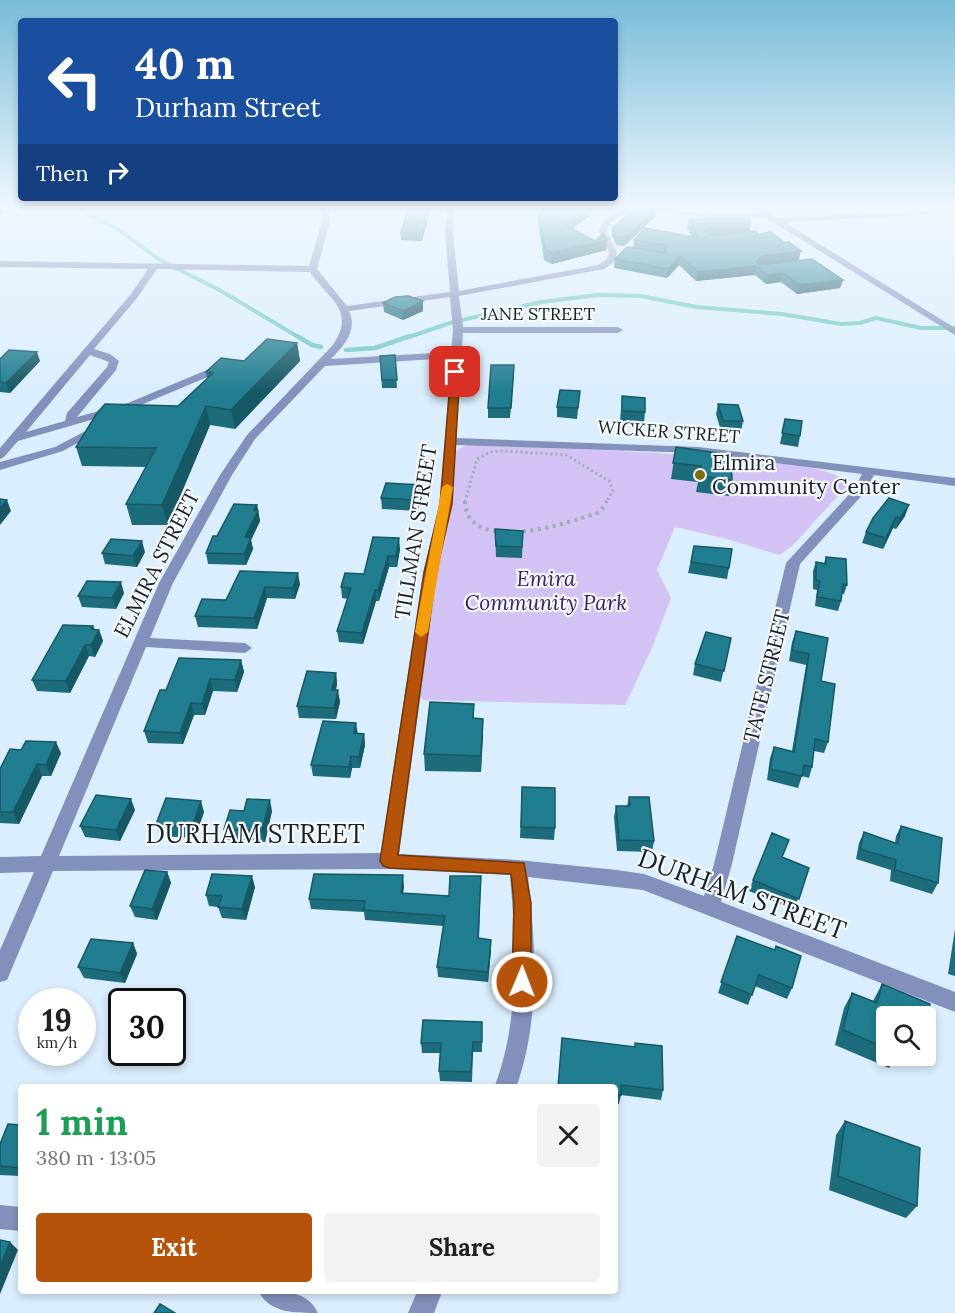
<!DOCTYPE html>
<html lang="en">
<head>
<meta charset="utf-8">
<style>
	:root { --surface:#fff; --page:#f2f2f2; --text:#202124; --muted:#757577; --accent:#b45309 }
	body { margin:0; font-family:Lora,serif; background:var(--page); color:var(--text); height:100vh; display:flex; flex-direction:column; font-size:22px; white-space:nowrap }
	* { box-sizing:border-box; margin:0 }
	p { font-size:20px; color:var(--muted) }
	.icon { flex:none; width:33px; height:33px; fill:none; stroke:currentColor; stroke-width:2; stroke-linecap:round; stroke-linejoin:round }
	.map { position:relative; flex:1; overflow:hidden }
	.details { position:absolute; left:18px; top:1084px; width:600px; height:210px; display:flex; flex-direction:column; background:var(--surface); border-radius:6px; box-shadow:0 3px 9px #0003 }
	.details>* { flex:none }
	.hud { position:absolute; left:18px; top:18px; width:600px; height:183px; border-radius:6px; box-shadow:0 3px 9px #0003; background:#1a4fa0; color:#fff; overflow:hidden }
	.fabs { position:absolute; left:876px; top:1006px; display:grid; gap:12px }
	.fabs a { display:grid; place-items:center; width:60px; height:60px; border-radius:6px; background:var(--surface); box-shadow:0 3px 9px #0003; font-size:30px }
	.speed { position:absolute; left:18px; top:988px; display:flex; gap:12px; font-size:30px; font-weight:700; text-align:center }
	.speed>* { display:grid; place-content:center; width:78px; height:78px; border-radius:50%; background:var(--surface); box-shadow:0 3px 9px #0003; line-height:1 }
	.speed small { font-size:15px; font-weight:400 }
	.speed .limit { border:3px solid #111; border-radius:9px; background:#fff; color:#111 }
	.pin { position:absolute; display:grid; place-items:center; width:51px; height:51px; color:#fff; margin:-26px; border-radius:12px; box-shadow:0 3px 9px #0006 }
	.me { position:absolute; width:66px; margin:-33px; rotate:1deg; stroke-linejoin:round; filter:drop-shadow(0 0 4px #0008) }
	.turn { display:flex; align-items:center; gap:21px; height:126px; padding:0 18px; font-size:27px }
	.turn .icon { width:78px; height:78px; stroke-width:2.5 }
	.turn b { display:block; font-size:42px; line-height:51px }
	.then { display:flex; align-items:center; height:57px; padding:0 18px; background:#0003; gap:12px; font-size:22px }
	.round { display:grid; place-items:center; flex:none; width:63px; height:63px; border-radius:6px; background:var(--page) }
	.overview { display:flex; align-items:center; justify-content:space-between; height:102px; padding:0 18px }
	h1 { font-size:36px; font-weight:700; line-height:45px; color:#1e9e55 }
	.action { display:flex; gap:12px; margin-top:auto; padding:12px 18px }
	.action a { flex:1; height:69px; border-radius:6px; background:var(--accent); color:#fff; font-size:24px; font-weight:700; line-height:69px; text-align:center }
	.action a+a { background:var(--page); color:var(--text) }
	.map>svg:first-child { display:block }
	.green { fill:#d2c3f4 }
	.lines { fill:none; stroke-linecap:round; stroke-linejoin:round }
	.stream-far1 { stroke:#71c9bd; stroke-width:4 }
	.stream { stroke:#71c9bd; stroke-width:4.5 }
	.path-far1 { stroke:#9eadb9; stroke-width:3; stroke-dasharray:2 3; stroke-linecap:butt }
	.path { stroke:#9eadb9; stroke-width:4; stroke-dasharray:3 4.5; stroke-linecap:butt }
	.minor { fill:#8290bb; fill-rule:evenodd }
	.wall { fill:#1c6c7c }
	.shaded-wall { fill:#175865 }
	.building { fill:#217e90; stroke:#175865; stroke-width:1.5 }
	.route { fill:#b45309; stroke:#753606; stroke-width:1.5 }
	.slow { fill:#f59e0b }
	.poi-dot { fill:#7c6d07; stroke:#f5f9fc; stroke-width:2 }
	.labels { text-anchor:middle; stroke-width:4.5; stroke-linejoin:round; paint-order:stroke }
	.far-street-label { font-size:18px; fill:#1a2126; stroke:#f5f9fc }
	.poi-label { font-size:21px; fill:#1a2126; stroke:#f5f9fc; text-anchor:start }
	.street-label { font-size:21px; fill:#1a2126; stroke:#f5f9fc }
	.park-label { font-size:21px; font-style:italic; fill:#3d2066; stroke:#f5f9fc }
	.near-street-label { font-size:26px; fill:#1a2126; stroke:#f5f9fc }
</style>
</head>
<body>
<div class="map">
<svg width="955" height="1313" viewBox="0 0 955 1313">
	<rect width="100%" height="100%" fill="#dbeefd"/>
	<path class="green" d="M466 445C557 448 648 451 739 459 771 462 819 464 846 480L847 486 794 544 780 555 723 538 675 527 657 570 671 598 652 648 625 705 424 700 417 695 430 610 450 504 456 451Z"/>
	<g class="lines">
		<path class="stream-far1" d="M80 207 83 212 118 229 160 260 223 292 300 338
			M406 338 453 322 541 302 597 295 641 296 696 307 782 314 841 324 860 323 876 318 921 328H955"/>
		<path class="stream" d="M297 336 312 345 321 347
			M346 350 375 348 410 336"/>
		<path class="path-far1" d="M465 502 477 459 490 452 505 451 566 455 609 481 613 491 606 502"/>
		<path class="path" d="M465 501C465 551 554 528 581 518 587 516 595 515 599 512 602 510 605 504 607 501"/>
		<path class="minor" d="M322 207H330V221L317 269 347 306 450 292 445 233 447 207H455L453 233 459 291 598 265 607 259 609 252 599 232C612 189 684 213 717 215 730 215 744 214 758 213L750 207H760L776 218 926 211 927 213 923 215 784 222 955 328V335L765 217 716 219 646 209 624 214 610 223 607 232 617 252 614 262 604 269 459 296 463 327H618L623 330 618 333H463L456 438 698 447 955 478V486L874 475 864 493 800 564 732 864 721 902 955 992V1012L643 890 528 877C536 946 540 1022 516 1088H494C520 1021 516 945 510 875L389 869 53 871 7 980 0 982V950L34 872 0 873V857L41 856 159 583 220 475 247 435 332 346C357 311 329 300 310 272L157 269 137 298 94 349 110 354 119 361 116 370 77 417 128 403 221 364H229V368L136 407 18 441 4 457 0 459V448L131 294 148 269 0 267V261L309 266 322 221ZM450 297 453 330 451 352 331 359C344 345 358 331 349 311ZM90 355 109 362 107 367 67 413 65 421 26 432ZM451 358 440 504 423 573 381 853 59 856 146 647 245 653 252 648 245 643 150 638 173 583 232 475 255 439 325 366ZM456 445 698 453 862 474 855 488 786 563 714 864 704 896 644 874 617 870 518 860 399 854 437 573 452 504Z
			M97 425 101 426V430L63 451 0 470V462L55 447Z
			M0 1205 21 1207V1231L0 1229Z
			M259 1292C281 1290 308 1290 318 1313 295 1313 270 1313 259 1292Z
			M417 1292H442L434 1313H408Z"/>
	</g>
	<path class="wall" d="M408 207H431L422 241 401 240V233Z
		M538 213 592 214 572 229 595 241 607 240 606 250 552 264 544 260 538 223Z
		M655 217 624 246 616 245 612 236V228Z
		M689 219 751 223 750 231 711 236 758 234 799 260 760 265 843 280 840 288 797 294 781 282 766 284 755 275 696 281 679 265 667 278 614 268 615 259 633 248 634 240 692 237 687 228Z
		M383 303 423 311 403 320 384 312Z
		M297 343 300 361 235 429 210 425 168 525H132L126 504 146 467 82 466 76 447 178 406 207 379 206 372 244 361Z
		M395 355 397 388H382L380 356Z
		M0 359 40 361 10 393 0 392Z
		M514 375 510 418H488V408Z
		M580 391 577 419 557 417V407Z
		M622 396 645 412 644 423 620 421Z
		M718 404 743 421 741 432 721 431 716 414Z
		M785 419 800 436 798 447 780 444Z
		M676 447 732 480 729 496 696 492 698 482 671 479Z
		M422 485V496L418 511 382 509 381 498Z
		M257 505 260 521 251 540 253 549 246 565 208 564 206 553 217 536Z
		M905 516 896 529 893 528 883 549 862 543 866 532 873 518Z
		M495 529 523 531 522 558 496 557Z
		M373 537 400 549 397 567H389L379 601H376L363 644 339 642 337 631 348 599 342 598 341 587 364 574Z
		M694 546 729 568 727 579 688 573Z
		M145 552 137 567 105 564 102 553Z
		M826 557 847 585 844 594H842L841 601 838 611 815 606 817 590 813 589V571L816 562 824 563Z
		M240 571 300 584 295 599 267 598 257 629 198 627 195 616 226 600Z
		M124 593 116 609 82 607 78 596Z
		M93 626 94 629 99 630 103 641 95 657 89 656 70 693 37 691 32 680Z
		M796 631 828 638 821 681 828 742 824 753 814 751 812 767 809 778 802 776 798 788 767 780 770 758 774 747 792 751 806 665 789 661 792 642Z
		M731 638 721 682 693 675 695 664Z
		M241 660 244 672 237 692 213 691 205 715H194L183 744 148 743 144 731 166 690Z
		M336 673 337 684 336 690 340 702 336 719 299 718 297 706Z
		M474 704V718L483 719 481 772 425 771 424 754Z
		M357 733 364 734 365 745 360 768H352L350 778 313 776 311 765Z
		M61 753 51 776H42L19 824 0 823V769Z
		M522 787 555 828 554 840 520 838Z
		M629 797 654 841 652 852 617 851 614 817 616 806H627Z
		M135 810 120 841 85 837 80 826Z
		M244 811H272L265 842 227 840 224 829Z
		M204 812 195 838 160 836 156 824Z
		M901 826 938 883 932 894 890 881 891 870 856 859 859 843 864 832 895 843 896 836Z
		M782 857 809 868 794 910 749 891 753 880Z
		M167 872 171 883 157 920 135 917 130 906Z
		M481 876 479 939 491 950 488 982 438 977 437 967 443 926 365 920 364 912 311 909 309 899 404 886 403 893 449 896Z
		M255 887 246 920 222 918 218 907 209 906 206 895Z
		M955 929V976L948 974Z
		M737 936 792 988 787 999 755 986 748 1005 718 993Z
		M133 943 137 954 125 983 84 978 78 967Z
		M882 984 886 1017V1056H897L889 1068 835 1045 844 1008 852 993 873 1001Z
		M482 1022V1052H473L472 1082 440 1081 439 1071 440 1053H422L421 1043Z
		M562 1038 635 1047V1043L663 1090 661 1100 621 1095 619 1104H615V1088H558Z
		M845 1121 917 1206 906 1218 829 1190 836 1135Z
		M21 1125V1176L0 1175V1144Z"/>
	<path class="shaded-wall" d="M0 207H3L4 212 0 216Z
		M429 207H431L422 241V233Z
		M588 207H593L592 214 564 235 565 225Z
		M656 210 655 217 624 246 625 238Z
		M751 223 750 231 710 236 705 232 711 227Z
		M607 240 606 250 552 264V253Z
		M801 251 799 260 756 266 755 275 696 281 698 272 756 261 762 256Z
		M680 256 679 265 667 278 669 269Z
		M783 273 781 282 766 284 767 275Z
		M843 280 840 288 797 294 799 285Z
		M423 301V311L403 320V311Z
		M297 343 300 361 235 429 231 410Z
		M37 352 40 361 10 393 6 383Z
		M206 406 210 425 168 525 162 505Z
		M422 485V496L418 511V500Z
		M7 500 11 511 0 525V509Z
		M257 505 260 521 251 540 253 549 246 565 244 554 245 537Z
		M909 505 905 516 896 529 900 518Z
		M896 517 893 528 883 549 886 538Z
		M399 538 400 549 397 567 396 556Z
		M142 541 145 552 137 567 133 556Z
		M388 556 389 567 379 601 378 590Z
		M298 573 300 584 295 599 293 588Z
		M121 582 124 593 116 609 112 598Z
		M265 587 267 598 257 629 254 618Z
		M375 590 376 601 363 644 362 633Z
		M93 626 96 636 99 630 103 641 95 657 91 645V629Z
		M85 645 89 656 70 693 66 681Z
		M241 660 244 672 237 692 235 680Z
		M336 673 337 684 333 701 332 690Z
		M210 679 213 691 205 715 202 704Z
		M338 690 340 702 336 719 334 708Z
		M191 703 194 715 183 744 180 733Z
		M483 719V736L481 772V756Z
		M356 723 358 735 354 733Z
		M364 734 365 745 360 768 359 757Z
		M56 742 61 753 51 776 46 765Z
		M351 756 352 768 350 778 349 767Z
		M37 764 42 776 19 824 13 812Z
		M131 799 135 810 120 841 116 830Z
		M270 800 272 811 265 842 262 831Z
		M201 801 204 812 195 838 192 827Z
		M167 872 171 883 157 920 152 909Z
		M403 875 404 886 402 903 401 893Z
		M252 876 255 887 246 920 242 909Z
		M491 940V950L488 982V972Z
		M133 943 137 954 125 983 120 973Z
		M10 1242 18 1250 0 1294V1266Z"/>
	<path class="building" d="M408 207H429L422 233H401Z
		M546 207H588L565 225 595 241 603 234 607 240 552 253 545 249 538 213Z
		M637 207 656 210 625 238 617 237 612 228Z
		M689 219H749L751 223 711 227 705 232 712 236 756 231 758 234 771 232 785 243 789 242 801 251 762 256 756 261 759 265 812 259 843 280 799 285 783 273 767 275 756 266 698 272 680 256 669 269 615 259 627 247 666 253 664 245 634 240 645 228 699 238Z
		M408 296 423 301 403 311 383 303 395 297Z
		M267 339 297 343 231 410 206 406 162 505 126 504 156 448 76 447 97 413 105 404 178 406 213 373 206 372 221 358 244 361Z
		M9 350 37 352 6 383 0 382V359Z
		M395 355 397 380H382L380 356Z
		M491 365H514L511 408H488Z
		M560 390 580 391 578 408 557 407Z
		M622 396 645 398V412L622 411Z
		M718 404 738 405 743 421H723Z
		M785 419 802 421 800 436 782 433Z
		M676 447 731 455 732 480 699 476 701 466 673 463Z
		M386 483 422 485 418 500 381 498Z
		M889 498 909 505 900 518 896 517 886 538 866 532 873 518Z
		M0 499 7 500 0 509Z
		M234 504 257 505 254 510 258 511 245 537 251 538 244 554 206 553 213 536H217Z
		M495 529 523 531 522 547 496 546Z
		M373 537 399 538 396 556H388L378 590H375L362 633 337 631 351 588 341 587 345 573 364 574Z
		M111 539 142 541 133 556 102 553Z
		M694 546 732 549 729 568 691 562Z
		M826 557 846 559 847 585 843 584 841 601 817 597 820 581 816 580V562L826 564Z
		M240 571 298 573 293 588 265 587 254 618 195 616 202 599 226 600Z
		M87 581 121 582 112 598 78 596Z
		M63 625 93 626 91 629 99 630 91 645H85L66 681 32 680Z
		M796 631 828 638 821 681 835 684 828 742 815 739 812 767 804 765 802 776 770 769 774 747 794 752 809 654 792 650Z
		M706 632 731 638 724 671 695 664Z
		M179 658 241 660 235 680 210 679 202 704 191 703 180 733 144 731 160 690H166Z
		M307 671 336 673 332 690H338L334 708 297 706Z
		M430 702 474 704 473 718 483 719 481 756 424 754Z
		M323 721 356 723 354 733 364 734 359 757 351 756 349 767 311 765Z
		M26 741 56 742 46 765 37 764 13 812H0V769L10 749 21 750Z
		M522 787 555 788V828L521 827Z
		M96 795 131 799 116 830 80 826Z
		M629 797H649L654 841 619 840 616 806H630Z
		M166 798 201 801 192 827 156 824Z
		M247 799 270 800 262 831 224 829 230 810 244 811Z
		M901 826 942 838 938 883 895 870 896 860 860 849 864 832 898 844Z
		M772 833 789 840 782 857 809 868 799 899 753 880Z
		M145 870 167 872 152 909 130 906Z
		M212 874 252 876 242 909 218 907 222 896 206 895Z
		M314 874 403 875 401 893 449 896 450 876H481L478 938 491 940 488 972 437 967 445 916 364 910 365 901 309 899Z
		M737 936 775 950 776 946 801 956 792 988 759 975 752 995 721 982Z
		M91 939 133 943 120 973 78 967Z
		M882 984 930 1004 926 1026V1017H886V1048L843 1030 852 993 877 1003Z
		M423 1020 482 1022V1042H473L471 1072 439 1071 441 1043H421Z
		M562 1038 635 1047V1043L662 1046 663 1090 621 1085V1095L615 1094V1088L558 1087Z
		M845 1121 920 1148 917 1206 838 1176Z
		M8 1124 21 1125V1168L0 1166V1144Z
		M0 1240 10 1242 0 1266Z
		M160 1304 175 1313H154Z"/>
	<linearGradient id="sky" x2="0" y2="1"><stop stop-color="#78bcd7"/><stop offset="0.53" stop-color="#eff7fe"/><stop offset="1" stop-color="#eff7fe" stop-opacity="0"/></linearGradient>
	<rect width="955" height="391" fill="url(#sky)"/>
	<path class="route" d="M455 369 460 372 452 504 436 573 398 855 524 863 531 903V982L528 988 522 991 515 988 512 982 514 903 511 874 389 868 383 866 380 861 424 573 440 504 451 372Z"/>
	<path class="slow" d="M447 484 453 487 428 632 421 637 415 632 442 487Z"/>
	<circle class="poi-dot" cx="700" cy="475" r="6"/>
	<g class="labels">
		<g class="far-street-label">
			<text x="538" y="320">JANE STREET</text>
			<text transform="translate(669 432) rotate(4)" y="6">WICKER STREET</text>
		</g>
		<g class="poi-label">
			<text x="712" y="470">Elmira<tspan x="712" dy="24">Community Center</tspan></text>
		</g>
		<g class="street-label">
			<text transform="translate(416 532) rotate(-81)" y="7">TILLMAN STREET</text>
			<text transform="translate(157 564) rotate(-63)" y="7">ELMIRA STREET</text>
			<text transform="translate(767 676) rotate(-76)" y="7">TATE STREET</text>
		</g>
		<g class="park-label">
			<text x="546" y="586">Emira<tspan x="546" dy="24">Community Park</tspan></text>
		</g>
		<g class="near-street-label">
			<text x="255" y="843">DURHAM STREET</text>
			<text transform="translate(742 894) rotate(20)" y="9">DURHAM STREET</text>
		</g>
	</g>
</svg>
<div class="fabs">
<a><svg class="icon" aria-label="search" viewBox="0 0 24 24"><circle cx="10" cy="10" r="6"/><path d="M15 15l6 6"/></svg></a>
</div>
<div class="speed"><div>19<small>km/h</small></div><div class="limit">30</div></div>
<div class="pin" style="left:455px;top:372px;background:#d93025"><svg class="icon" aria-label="arrive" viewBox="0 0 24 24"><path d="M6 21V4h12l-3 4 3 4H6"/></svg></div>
<svg class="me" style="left:522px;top:982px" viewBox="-20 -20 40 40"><circle r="17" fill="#b45309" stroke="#fff" stroke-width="3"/><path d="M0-11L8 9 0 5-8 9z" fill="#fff"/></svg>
<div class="hud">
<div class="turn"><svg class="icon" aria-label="left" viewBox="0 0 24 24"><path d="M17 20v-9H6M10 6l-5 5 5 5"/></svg><div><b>40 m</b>Durham Street</div></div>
<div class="then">Then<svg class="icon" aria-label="right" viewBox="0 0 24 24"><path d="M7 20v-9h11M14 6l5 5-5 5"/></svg></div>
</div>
<section class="details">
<div class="overview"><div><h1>1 min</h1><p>380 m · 13:05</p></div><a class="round"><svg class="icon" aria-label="close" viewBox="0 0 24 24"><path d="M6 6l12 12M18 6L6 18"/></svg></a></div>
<div class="action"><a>Exit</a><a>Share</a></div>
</section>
</div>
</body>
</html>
